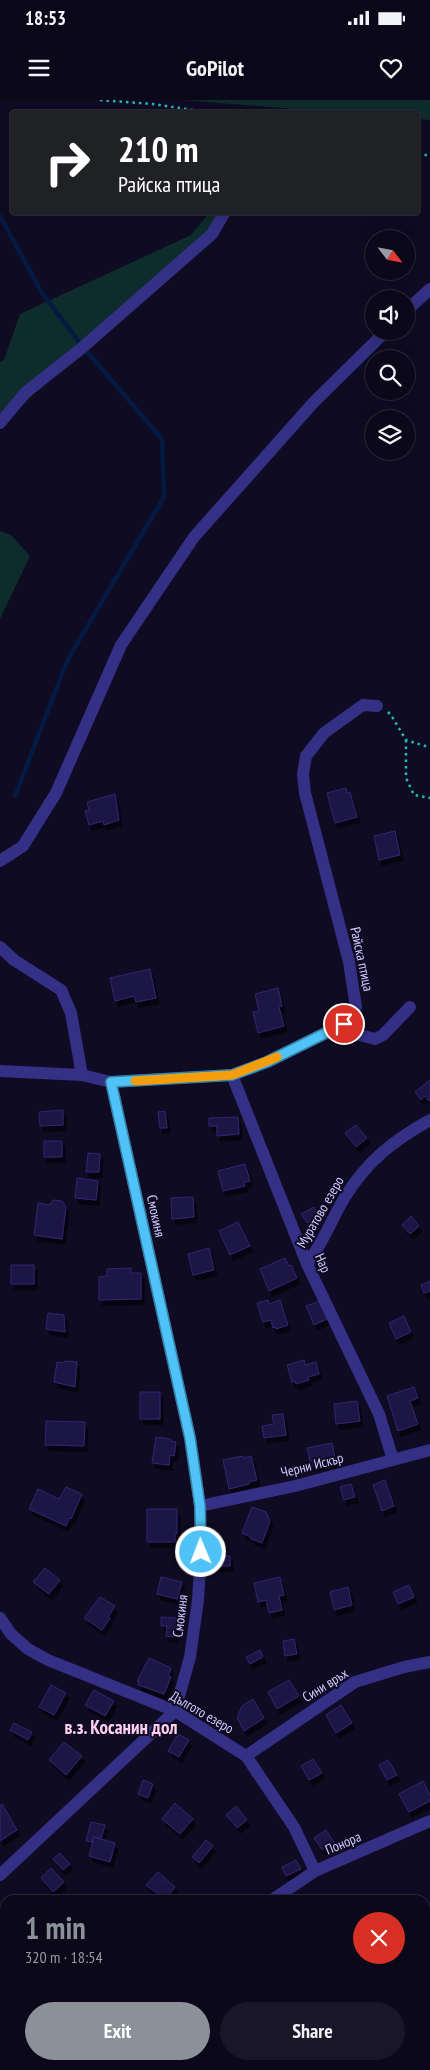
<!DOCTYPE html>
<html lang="en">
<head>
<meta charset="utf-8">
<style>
	:root { --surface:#0b081a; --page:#191627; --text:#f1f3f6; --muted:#9a9aa2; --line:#2b2939; --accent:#8c9099 }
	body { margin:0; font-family:"PT Sans Narrow",sans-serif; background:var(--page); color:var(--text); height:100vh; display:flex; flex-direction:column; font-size:19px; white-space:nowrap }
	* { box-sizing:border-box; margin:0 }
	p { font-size:16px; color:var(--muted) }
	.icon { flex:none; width:28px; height:28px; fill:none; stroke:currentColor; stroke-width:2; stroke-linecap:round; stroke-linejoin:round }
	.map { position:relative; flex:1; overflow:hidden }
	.details { position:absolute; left:0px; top:1795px; width:430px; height:175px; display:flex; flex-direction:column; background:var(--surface); border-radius:15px 15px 0 0; box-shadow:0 5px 20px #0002,0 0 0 1px var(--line) }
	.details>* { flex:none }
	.banner { position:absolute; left:10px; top:10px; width:410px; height:105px; border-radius:5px; box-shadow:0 5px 20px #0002,0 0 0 1px var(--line); background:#202124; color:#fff; overflow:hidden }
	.needle { width:32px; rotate:122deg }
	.controls { position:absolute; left:365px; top:130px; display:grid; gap:10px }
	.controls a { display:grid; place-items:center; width:50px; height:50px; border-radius:50%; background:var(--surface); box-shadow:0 5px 20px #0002,0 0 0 1px var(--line); font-size:25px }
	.pin { position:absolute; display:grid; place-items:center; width:42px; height:42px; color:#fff; margin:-21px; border:2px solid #fff; border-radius:50%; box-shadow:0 1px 5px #0007 }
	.me { position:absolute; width:55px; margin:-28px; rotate:359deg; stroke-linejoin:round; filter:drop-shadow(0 0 4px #0008) }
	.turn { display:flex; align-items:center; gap:18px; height:105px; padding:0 25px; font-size:22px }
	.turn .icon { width:65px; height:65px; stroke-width:2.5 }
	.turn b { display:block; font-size:35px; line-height:42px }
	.round { display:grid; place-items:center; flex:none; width:52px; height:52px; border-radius:26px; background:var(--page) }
	.headline { display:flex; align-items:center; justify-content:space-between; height:85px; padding:0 25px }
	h1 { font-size:30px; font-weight:700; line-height:38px; color:var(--accent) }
	.action { display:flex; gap:10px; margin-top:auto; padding:10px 25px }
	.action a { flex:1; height:58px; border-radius:30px; background:var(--accent); color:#fff; font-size:20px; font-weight:700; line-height:58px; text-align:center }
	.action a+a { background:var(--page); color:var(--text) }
	.status { display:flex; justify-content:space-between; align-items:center; height:35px; padding:0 25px; background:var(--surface); direction:ltr }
	.status svg { height:14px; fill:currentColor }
	header { display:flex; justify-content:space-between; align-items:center; height:65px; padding:0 25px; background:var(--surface); font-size:22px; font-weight:700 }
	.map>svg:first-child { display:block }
	.green { fill:#0d2c2b }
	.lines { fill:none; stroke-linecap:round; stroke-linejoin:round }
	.stream { stroke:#041a42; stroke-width:4.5 }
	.building { fill:#1f1545; stroke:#342473; filter:url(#shadow) }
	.path { stroke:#20beb5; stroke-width:2.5; stroke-dasharray:2.5 4; stroke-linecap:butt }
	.minor { stroke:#343086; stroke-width:12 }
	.route-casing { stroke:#337fa1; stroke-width:12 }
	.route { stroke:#4fc3f7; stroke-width:9 }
	.slow { stroke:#f59e0b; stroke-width:9 }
	.labels { text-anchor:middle; stroke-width:4; stroke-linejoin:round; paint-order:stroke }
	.street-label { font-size:14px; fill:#d1cbff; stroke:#0f0b22 }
	.district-label { font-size:19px; font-weight:bold; fill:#ffcded; stroke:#0f0b22 }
</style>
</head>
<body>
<div class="status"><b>18:53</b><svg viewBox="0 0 49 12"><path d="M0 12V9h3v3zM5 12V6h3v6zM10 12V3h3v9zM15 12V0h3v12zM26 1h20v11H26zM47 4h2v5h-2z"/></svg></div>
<header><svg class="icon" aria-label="menu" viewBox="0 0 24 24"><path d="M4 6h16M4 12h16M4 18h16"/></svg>GoPilot<svg class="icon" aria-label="heart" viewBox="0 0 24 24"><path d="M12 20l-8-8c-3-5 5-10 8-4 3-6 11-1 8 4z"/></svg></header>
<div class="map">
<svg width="430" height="1970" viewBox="0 0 430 1970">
	<defs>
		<filter id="shadow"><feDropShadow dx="3" dy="5.5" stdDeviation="0" flood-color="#0009"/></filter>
	</defs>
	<rect width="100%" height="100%" fill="#0f0b22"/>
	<path class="green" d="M183 0H430V20L418 19V12H332Z
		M209 113H221L201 143 49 278 0 329V262L4 260 20 214 191 135Z
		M0 431 11 435 30 456 0 519Z"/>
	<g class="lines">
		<path class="stream" d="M0 116 42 193 83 247 162 339 164 397 68 559 15 696"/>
	</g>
	<path class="building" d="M346 688 347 693 350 692 357 717 335 723 327 693Z
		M115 694 119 720 104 725 103 721 89 725 85 711 89 710 87 702Z
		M395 731 400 755 379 760 374 736Z
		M150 869 156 898 136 902 134 896 115 901 110 878Z
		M278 888 282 906 279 907 284 926 258 933 253 912 259 911 255 894Z
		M430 980V1000L429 1001 425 996 421 1000 415 992Z
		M63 1010V1025L40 1026 39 1012Z
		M165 1011 167 1028H160L158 1012Z
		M238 1017 239 1034 217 1036V1026H209V1018Z
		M356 1025 367 1038 356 1047 345 1033Z
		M44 1041H62V1057H44Z
		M88 1053 100 1054 99 1072H86Z
		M245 1064 250 1081 244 1082 245 1086 223 1091 218 1071Z
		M77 1078 98 1081 96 1100 75 1098Z
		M193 1097 194 1117 172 1119 171 1098Z
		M53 1100 62 1101 66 1107 62 1139 34 1135 38 1103 50 1105Z
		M314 1107 319 1116 307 1123 301 1114Z
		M411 1116 419 1126 410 1134 402 1125Z
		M238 1122 250 1146 230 1155 219 1131Z
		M209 1148 214 1170 193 1175 188 1154Z
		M285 1158 289 1166 291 1165 297 1178 269 1191 260 1169Z
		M11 1165H34V1184H11Z
		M131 1168V1173H141V1199L99 1200V1177L107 1176V1169Z
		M430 1181V1191L424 1193 421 1185Z
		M268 1200 269 1204 280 1200 288 1225 276 1229V1227L273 1228 271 1220 263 1222 257 1203Z
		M320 1201 327 1219 314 1225 306 1206Z
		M48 1213 64 1215 65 1232 46 1229Z
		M404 1216 411 1232 396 1239 389 1223Z
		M304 1260 305 1265 316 1262 319 1274 308 1277 309 1280 296 1284 295 1281 292 1282 287 1265Z
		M65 1261 77 1262 75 1287 54 1282 57 1262 64 1263Z
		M414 1287 418 1298 410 1301 418 1324 398 1331 387 1296Z
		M140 1292H160V1319H140Z
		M357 1301 360 1321 336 1324 334 1304Z
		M283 1314 286 1335 264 1338 262 1326 274 1324 272 1315Z
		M46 1321 85 1322 84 1346 45 1345Z
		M156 1337 171 1339V1341L176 1342 174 1356 170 1355 169 1365 152 1363Z
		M332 1343 336 1362 311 1366 307 1348Z
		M243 1356V1358L251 1356 257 1380 249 1382V1384L229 1389 223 1360Z
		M385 1380 394 1406 382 1411 373 1385Z
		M351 1384 355 1397 344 1400 340 1387Z
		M66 1387 82 1394 71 1419 69 1418 66 1426 29 1409 38 1389 59 1399Z
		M252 1407 266 1412 270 1421 262 1443 251 1439V1437L242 1433Z
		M147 1409H177V1434H175V1442H147Z
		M214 1456H230V1466H215Z
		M45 1468 60 1480 49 1494 33 1482Z
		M161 1477 182 1482 177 1499 157 1494Z
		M280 1477 284 1495 279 1496 282 1510 269 1513 266 1500 258 1502 254 1483Z
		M409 1485 414 1497 398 1504 393 1492Z
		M348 1487 352 1505 334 1510 330 1492Z
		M100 1497 115 1506 108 1517 110 1518 102 1530 84 1518Z
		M161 1517 176 1518 175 1537 166 1536 167 1526H161Z
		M294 1539 297 1554 285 1556 283 1541Z
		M260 1550 263 1557 250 1564 246 1557Z
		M149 1558 171 1568 168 1576 171 1577 164 1594 138 1585 139 1581H137Z
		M289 1580 299 1596 277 1609 268 1592Z
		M51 1585 66 1593 54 1615 39 1607Z
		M94 1590 114 1601 105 1616 85 1605Z
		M253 1599 264 1618 244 1631 237 1618 242 1606Z
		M341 1605 352 1623 336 1633 326 1615Z
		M14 1623 32 1632 28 1640 10 1630Z
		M178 1634 189 1640 179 1657 168 1651Z
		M64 1642 82 1656 66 1675 49 1660Z
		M313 1659 322 1673 309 1680 301 1666Z
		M388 1660 397 1675 387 1680 379 1665Z
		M143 1680 153 1684 148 1698 138 1694Z
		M423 1681 430 1695V1701L409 1712 399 1694Z
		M175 1703 193 1719 180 1734 162 1719Z
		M2 1704 17 1730 0 1741V1706Z
		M236 1706 247 1720 237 1728 226 1715Z
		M91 1722 105 1725 101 1739 94 1737 92 1742 86 1741Z
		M326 1730 334 1742 322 1750 314 1738Z
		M94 1737 115 1743 110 1762 89 1756Z
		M206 1740 213 1746 199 1763 192 1757Z
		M60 1753 70 1764 63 1770 53 1759Z
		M296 1760 301 1769 286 1776 282 1767Z
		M51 1768 64 1782 53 1792 41 1778Z
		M158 1772 175 1787 165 1800 146 1785Z
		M20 1965H31L37 1967 36 1970H18Z
		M141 1965H162V1970H140Z"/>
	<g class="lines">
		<path class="path" d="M100 0 153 4 206 12
			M418 55H430
			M388 612 391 615 406 640 425 646 430 645
			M406 640V678L414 695 430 698"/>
		<path class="minor" d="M406 211 430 189
			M0 323 25 293 83 247 212 134 225 112
			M0 761 23 746 56 693 121 545 194 437 313 303 386 231
			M0 847 14 860 61 890 71 913 82 975
			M344 924 356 934 375 939 383 935 410 907
			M0 971 82 975 111 982 232 975 267 962 344 924 356 907 349 862 305 693 303 674 306 656 324 633 363 605 377 606
			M232 975 307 1164 379 1314 393 1360
			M307 1164C323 1143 331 1120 345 1097 367 1061 394 1040 430 1020
			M200 1406 295 1386 430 1350
			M0 1518 11 1534 28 1549 48 1560 175 1611 246 1656 294 1727 315 1771
			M246 1656 355 1582 404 1567 430 1562
			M0 1775 175 1611 190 1557 198 1500 201 1452 200 1406 190 1338 111 982
			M272 1800 315 1771 430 1721
			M334 1965 337 1970
			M102 1970 106 1965
			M275 1970 277 1965"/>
	</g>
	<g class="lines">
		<defs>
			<path id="route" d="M201 1452 200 1406 190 1338 111 982 232 975 267 962 344 924"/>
		</defs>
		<use href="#route" class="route-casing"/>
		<use href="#route" class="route"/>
		<path class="slow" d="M135 981 232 975 277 957"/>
	</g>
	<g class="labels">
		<g class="street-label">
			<text transform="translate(362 859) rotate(78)" y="5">Райска птица</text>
			<text transform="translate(320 1112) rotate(-60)" y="5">Муратово езеро</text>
			<text transform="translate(156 1116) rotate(78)" y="5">Смокиня</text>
			<text transform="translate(323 1163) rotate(66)" y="5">Нар</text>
			<text transform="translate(312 1365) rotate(-14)" y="5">Черни Искър</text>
			<text transform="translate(180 1516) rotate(-83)" y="5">Смокиня</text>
			<text transform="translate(325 1585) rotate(-32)" y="5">Сини връх</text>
			<text transform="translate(202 1612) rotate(30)" y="5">Дългото езеро</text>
			<text transform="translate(343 1743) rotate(-23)" y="5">Понора</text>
		</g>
		<g class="district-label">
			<text x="121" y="1634">в.з. Косанин дол</text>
		</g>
	</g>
</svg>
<div class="controls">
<a><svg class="needle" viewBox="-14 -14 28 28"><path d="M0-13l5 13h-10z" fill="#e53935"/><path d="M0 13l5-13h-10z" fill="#9a9aa2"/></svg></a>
<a><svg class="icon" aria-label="sound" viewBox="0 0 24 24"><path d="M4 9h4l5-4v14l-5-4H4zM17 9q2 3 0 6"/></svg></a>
<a><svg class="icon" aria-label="search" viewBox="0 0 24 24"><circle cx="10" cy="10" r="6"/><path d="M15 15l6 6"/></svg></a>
<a><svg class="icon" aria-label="layers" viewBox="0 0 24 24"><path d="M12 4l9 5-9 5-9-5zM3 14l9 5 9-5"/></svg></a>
</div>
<div class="pin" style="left:344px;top:924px;background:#d93025"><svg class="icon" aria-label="arrive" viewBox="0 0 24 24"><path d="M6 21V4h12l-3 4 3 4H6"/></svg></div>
<svg class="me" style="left:201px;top:1452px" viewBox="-20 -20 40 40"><circle r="17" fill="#4fc3f7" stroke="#fff" stroke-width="3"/><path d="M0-11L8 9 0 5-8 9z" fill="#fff"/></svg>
<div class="banner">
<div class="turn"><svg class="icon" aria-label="right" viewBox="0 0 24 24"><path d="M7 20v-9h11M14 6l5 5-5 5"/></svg><div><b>210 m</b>Райска птица</div></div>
</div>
<section class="details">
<div class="headline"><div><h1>1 min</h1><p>320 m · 18:54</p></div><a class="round" style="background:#d93025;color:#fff"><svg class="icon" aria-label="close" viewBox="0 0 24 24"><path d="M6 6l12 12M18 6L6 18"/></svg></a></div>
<div class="action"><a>Exit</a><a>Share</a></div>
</section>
</div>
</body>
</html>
